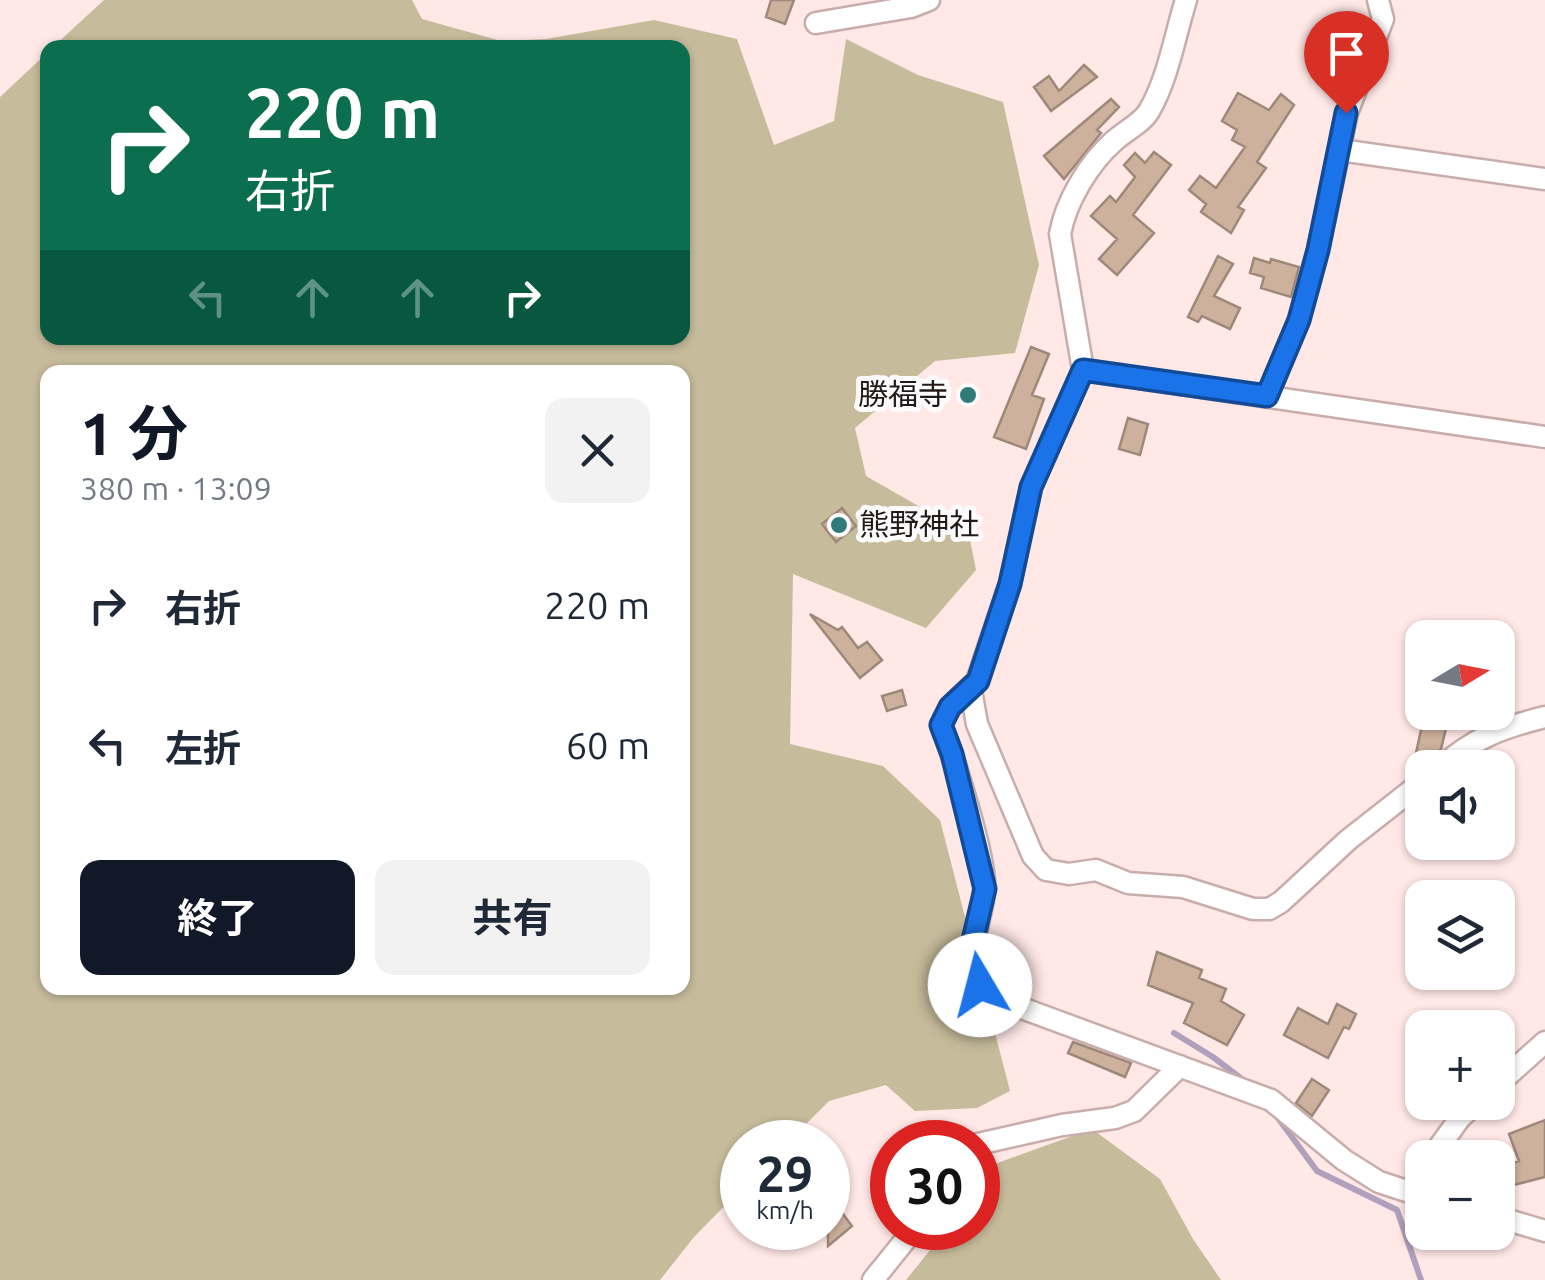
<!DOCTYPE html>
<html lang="ja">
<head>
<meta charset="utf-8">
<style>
	:root { --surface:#fff; --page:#f2f2f3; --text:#1f2937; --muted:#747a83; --accent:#111827 }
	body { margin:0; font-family:Ubuntu,"Noto Sans JP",sans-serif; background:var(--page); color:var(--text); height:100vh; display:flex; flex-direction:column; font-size:38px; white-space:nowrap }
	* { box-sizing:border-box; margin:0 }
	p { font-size:32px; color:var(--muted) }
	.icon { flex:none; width:55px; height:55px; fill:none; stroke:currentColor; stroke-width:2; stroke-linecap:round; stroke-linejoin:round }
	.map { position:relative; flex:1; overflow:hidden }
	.details { position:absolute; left:40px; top:365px; width:650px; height:630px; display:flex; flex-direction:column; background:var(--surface); border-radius:20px; box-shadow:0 2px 8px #0004 }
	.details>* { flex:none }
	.top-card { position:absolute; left:40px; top:40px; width:650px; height:305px; border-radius:20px; box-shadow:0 2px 8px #0004; background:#0b6e4f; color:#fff; overflow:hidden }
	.needle { width:65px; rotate:80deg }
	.controls { position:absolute; left:1405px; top:620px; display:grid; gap:20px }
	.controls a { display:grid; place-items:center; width:110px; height:110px; border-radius:20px; background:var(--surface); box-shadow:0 2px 8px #0004; font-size:50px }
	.speed { position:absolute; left:720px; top:1120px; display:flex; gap:20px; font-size:50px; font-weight:700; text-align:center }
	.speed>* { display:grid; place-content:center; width:130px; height:130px; border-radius:50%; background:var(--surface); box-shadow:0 2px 8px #0004; line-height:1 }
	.speed small { font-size:25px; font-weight:400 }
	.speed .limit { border:15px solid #d22; background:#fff; color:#111 }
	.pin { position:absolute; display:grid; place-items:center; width:85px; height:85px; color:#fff; margin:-102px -42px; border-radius:50% 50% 50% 0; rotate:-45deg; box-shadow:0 0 10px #0007 }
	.pin .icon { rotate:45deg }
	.me { position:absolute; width:110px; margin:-55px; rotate:352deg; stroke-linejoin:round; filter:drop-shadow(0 0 8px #0008) }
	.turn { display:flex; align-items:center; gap:35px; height:210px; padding:0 40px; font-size:45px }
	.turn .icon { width:130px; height:130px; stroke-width:2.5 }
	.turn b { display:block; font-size:70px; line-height:85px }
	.lanes { display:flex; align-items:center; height:95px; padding:0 40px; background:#0003; justify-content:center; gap:50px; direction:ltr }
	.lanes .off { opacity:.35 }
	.round { display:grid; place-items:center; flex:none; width:105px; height:105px; border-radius:20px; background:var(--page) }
	.head { display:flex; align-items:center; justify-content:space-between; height:170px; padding:0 40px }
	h1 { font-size:60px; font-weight:700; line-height:75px; color:var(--accent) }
	.primary-button { display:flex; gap:20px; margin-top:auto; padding:20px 40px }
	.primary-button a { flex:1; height:115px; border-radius:20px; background:var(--accent); color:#fff; font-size:40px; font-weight:700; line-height:115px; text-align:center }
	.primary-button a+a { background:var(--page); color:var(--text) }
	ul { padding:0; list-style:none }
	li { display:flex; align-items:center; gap:30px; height:140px; padding:0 40px }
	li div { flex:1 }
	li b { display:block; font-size:38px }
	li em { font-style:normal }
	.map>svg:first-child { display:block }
	.forest { fill:#c6bb9b; fill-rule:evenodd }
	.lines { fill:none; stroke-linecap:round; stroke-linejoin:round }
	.stream { stroke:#b1a0bc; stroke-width:6 }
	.building { fill:#ceb19c; stroke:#9d887a; stroke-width:2.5 }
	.street-casing { stroke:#c8adab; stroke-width:25 }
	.street { stroke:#fff; stroke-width:20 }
	.route-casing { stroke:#114b97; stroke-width:25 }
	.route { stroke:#1a73e8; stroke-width:18 }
	.poi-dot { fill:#317a7b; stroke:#fbfbfb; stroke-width:4 }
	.labels { text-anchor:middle; stroke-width:10; stroke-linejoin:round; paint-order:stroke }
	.poi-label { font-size:30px; fill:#231919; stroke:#fbfbfb; text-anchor:end }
</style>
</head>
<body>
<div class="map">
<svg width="1545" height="1280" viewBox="0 0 1545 1280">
	<rect width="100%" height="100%" fill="#ffe8e6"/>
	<path class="forest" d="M104 0H412L422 19 501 41 546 39 654 20 737 39 774 145 834 121 846 39 918 75 1003 102 1039 265 1015 353 935 361 855 428 866 476 969 535 976 570 926 628 793 574 790 744 883 766 940 820 1010 1091 977 1108 915 1111 886 1085 829 1101 788 1142H742V1188L694 1237 660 1280H0V97L47 53 48 338H682V48L53 47ZM48 372H682V988H48Z
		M1092 1129 1160 1179 1193 1239 1221 1280H906L942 1235V1228H978V1170Z"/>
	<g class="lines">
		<path class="stream" d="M1174 1033 1213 1057 1247 1083
			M1275 1114 1317 1171 1397 1210 1421 1280"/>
	</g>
	<path class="building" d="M771 0H794L785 24 766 17Z
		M1084 65 1097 77 1051 111 1034 87 1049 76 1059 91Z
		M1238 93 1269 110 1281 94 1294 105 1257 162 1266 168 1238 207 1244 210 1231 233 1201 212 1206 204 1189 190 1200 176 1216 188 1245 147 1232 140 1237 130 1222 121Z
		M1111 99 1119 107 1097 130 1101 133 1064 179 1044 156Z
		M1154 152 1171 165 1133 215 1154 233 1117 275 1099 259 1117 239 1091 216 1110 196 1116 202 1135 177 1124 165 1135 153 1145 163Z
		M1218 256 1233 264 1214 296 1240 308 1230 329 1202 316 1198 322 1188 317Z
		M1254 258 1270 263 1271 259 1299 267 1291 297 1261 288 1264 277 1250 273Z
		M1031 347 1049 354 1032 395 1044 399 1026 449 994 437Z
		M1128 418 1148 424 1140 455 1119 449Z
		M842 508 856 526 836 542 822 524Z
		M810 614 838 630 842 627 858 648 867 642 882 660 860 678Z
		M902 690 906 705 887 711 882 696Z
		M1425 712H1450L1441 749 1432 757 1416 753Z
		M1157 952 1202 970 1199 978 1226 989 1221 1001 1244 1015 1227 1045 1184 1023 1193 1003 1148 985Z
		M1337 1004 1356 1014 1349 1029 1344 1027 1328 1058 1284 1035 1298 1008 1328 1024Z
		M1073 1042 1131 1063 1125 1077 1068 1053Z
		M1312 1079 1329 1090 1312 1116 1296 1103Z
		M1545 1120V1177L1498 1189V1166L1519 1161 1509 1134Z
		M828 1194 852 1226 828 1246Z"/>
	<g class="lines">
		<defs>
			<path id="street" d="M1186 0C1175 35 1168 79 1149 111 1142 123 1125 131 1114 141 1089 163 1066 201 1060 234L1083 370 1031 487 1010 583 977 681 950 707 941 725C953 756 988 863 984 891 980 930 960 960 989 996L1271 1100 1344 1160 1379 1182 1422 1196
				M816 23 911 7 929 0
				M1340 150 1545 179
				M1083 370 1545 437
				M1267 396 1299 320 1318 250 1347 113 1383 19 1378 0
				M971 690 977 724 1033 856 1046 870 1069 874 1096 870 1128 883 1183 887 1253 909H1269L1281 902 1348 840 1422 782
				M1440 768C1474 738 1501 728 1545 717
				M1498 1084 1545 1042
				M978 1144 1062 1125 1115 1118 1134 1111 1180 1066
				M1431 1158 1460 1118 1477 1102
				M1498 1217 1545 1231
				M873 1280 915 1228"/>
		</defs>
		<use href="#street" class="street-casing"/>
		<use href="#street" class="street"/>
	</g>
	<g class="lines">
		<defs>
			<path id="route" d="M980 985 973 940 985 889 952 754 941 725 950 707 978 681 1010 584 1031 487 1083 370 1267 396 1299 320 1318 250 1346 113"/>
		</defs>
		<use href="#route" class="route-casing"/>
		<use href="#route" class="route"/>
	</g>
	<g class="poi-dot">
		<circle cx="968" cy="395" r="10"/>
		<circle cx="839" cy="525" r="10"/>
	</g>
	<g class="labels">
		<g class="poi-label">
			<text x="948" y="405">勝福寺</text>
			<text x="859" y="535" text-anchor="start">熊野神社</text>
		</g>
	</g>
</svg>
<div class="controls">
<a><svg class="needle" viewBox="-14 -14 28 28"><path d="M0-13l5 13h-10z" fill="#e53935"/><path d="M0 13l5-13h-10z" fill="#747a83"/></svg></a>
<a><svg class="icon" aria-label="sound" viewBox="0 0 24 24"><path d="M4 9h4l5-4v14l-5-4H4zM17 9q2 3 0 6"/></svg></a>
<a><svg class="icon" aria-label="layers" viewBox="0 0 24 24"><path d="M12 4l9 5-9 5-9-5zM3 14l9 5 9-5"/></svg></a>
<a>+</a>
<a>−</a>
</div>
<div class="speed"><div>29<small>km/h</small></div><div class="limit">30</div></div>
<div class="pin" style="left:1346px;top:113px;background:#d93025"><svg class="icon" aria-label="arrive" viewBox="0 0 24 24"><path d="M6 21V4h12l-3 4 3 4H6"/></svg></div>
<svg class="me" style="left:980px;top:985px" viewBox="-20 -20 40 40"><circle r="19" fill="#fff"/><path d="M0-13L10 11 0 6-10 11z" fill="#1a73e8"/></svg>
<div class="top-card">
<div class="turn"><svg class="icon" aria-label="right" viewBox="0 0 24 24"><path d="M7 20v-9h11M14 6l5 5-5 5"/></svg><div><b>220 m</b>右折</div></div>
<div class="lanes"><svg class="icon off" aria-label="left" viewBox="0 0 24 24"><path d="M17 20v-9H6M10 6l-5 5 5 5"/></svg><svg class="icon off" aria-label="ahead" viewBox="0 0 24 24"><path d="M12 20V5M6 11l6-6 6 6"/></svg><svg class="icon off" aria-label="ahead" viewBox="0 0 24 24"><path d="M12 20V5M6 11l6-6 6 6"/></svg><svg class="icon" aria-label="right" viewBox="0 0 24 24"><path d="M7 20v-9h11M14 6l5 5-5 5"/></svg></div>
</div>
<section class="details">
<div class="head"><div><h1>1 分</h1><p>380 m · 13:09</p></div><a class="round"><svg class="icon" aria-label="close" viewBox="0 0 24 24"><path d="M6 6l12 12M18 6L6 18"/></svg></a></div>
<ul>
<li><svg class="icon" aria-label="right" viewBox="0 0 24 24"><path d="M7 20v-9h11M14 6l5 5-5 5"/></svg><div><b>右折</b></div><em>220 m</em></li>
<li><svg class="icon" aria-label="left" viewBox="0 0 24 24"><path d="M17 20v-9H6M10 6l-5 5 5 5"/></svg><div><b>左折</b></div><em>60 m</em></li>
</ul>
<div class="primary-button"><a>終了</a><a>共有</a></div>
</section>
</div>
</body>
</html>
